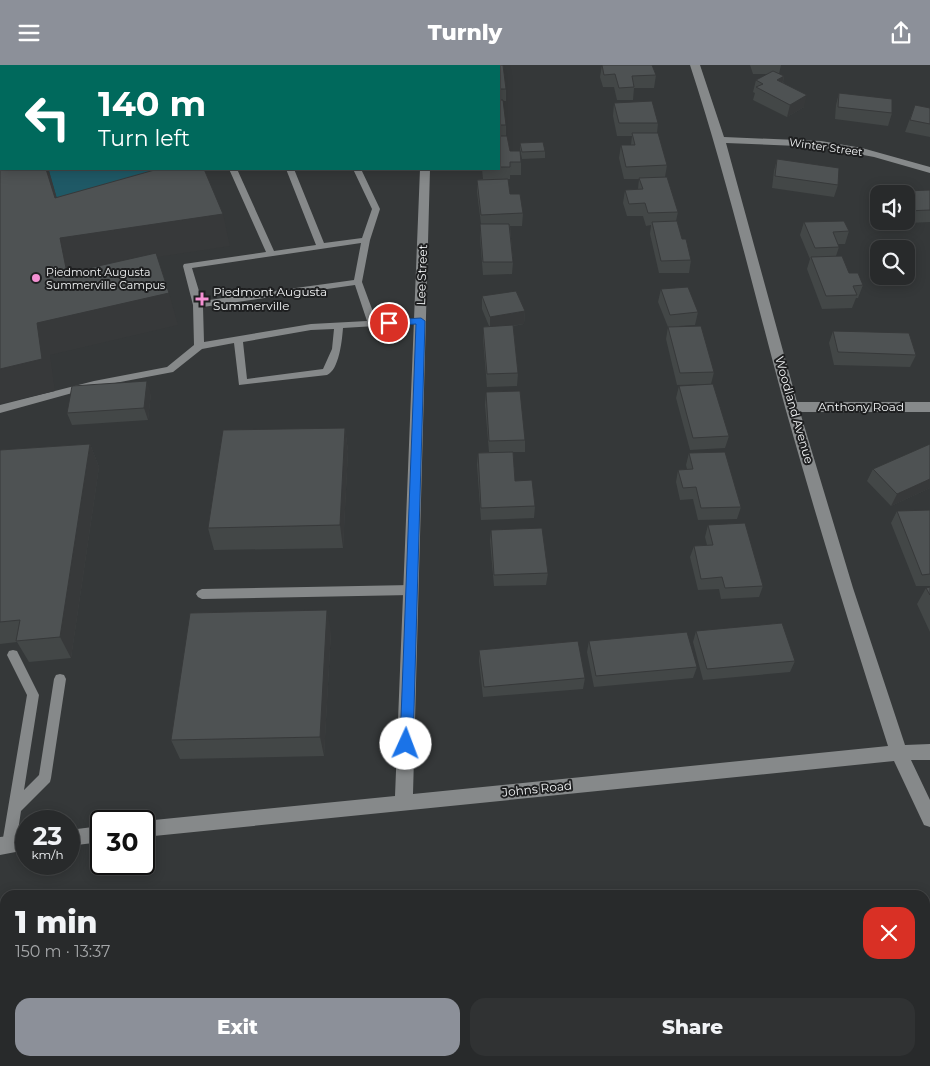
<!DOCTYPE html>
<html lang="en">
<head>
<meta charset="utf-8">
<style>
	:root { --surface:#282a2b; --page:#303233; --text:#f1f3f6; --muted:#a5a7a9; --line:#444647; --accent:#8c9099 }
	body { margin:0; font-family:Montserrat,sans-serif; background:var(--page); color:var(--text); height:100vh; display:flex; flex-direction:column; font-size:19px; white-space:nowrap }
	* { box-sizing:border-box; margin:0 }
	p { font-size:16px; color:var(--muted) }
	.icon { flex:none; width:28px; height:28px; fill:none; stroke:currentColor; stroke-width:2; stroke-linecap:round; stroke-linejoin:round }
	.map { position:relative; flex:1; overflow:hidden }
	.drawer { position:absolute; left:0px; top:825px; width:930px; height:176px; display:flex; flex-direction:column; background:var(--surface); border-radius:15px 15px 0 0; box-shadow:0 2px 12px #0003,0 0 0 1px var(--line) }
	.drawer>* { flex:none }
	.hud { position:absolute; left:0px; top:0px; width:500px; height:105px; box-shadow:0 2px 12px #0003,0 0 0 1px var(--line); background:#00695c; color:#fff; overflow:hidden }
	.controls { position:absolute; left:870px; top:120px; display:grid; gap:10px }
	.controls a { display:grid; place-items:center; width:45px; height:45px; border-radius:10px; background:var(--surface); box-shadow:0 2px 12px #0003,0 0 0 1px var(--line); font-size:25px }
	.speed { position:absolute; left:15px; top:745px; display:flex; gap:10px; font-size:25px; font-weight:700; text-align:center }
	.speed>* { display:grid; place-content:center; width:65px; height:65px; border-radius:50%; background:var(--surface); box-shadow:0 2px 12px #0003,0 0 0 1px var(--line); line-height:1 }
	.speed small { font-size:12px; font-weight:400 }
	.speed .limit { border:2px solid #111; border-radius:8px; background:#fff; color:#111 }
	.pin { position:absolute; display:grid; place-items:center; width:42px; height:42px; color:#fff; margin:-21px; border:2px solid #fff; border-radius:50%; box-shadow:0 1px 5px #0007 }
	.me { position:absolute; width:55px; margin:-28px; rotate:2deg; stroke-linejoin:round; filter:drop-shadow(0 0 4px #0008) }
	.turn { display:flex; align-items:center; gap:18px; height:105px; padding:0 15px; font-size:22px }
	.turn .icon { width:65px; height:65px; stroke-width:2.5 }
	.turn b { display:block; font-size:35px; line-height:42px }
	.round { display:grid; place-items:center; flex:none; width:52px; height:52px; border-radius:15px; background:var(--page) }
	.overview { display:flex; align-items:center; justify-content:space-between; height:85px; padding:0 15px }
	h1 { font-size:30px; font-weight:800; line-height:38px }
	.primary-button { display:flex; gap:10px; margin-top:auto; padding:10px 15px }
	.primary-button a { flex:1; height:58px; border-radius:15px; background:var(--accent); color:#fff; font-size:20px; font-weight:800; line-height:58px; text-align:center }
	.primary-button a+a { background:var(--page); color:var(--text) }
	header { display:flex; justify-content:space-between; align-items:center; height:65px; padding:0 15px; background:var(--accent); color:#fff; font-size:22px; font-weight:800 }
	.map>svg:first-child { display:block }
	.green { fill:#1f5966 }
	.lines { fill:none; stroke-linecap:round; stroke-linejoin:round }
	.lane { fill:#86898a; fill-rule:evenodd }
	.street { fill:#86898a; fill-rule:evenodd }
	.wall { fill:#434747 }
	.shaded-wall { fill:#37393a }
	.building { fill:#4e5253; stroke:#37393a }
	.route { fill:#1a73e8; stroke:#114b97 }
	.poi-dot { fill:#f491d3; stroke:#1e1f20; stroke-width:2 }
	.labels { text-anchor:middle; stroke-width:4; stroke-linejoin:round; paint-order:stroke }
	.far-street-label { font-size:11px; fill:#f3f5f6; stroke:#1e1f20 }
	.far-poi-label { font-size:11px; fill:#f3f5f6; stroke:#1e1f20; text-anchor:start }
	.street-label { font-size:12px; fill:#f3f5f6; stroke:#1e1f20 }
	.poi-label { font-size:12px; fill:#f3f5f6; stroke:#1e1f20; text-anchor:start }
</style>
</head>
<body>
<header><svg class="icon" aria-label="menu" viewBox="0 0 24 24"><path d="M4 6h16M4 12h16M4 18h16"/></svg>Turnly<svg class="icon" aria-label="share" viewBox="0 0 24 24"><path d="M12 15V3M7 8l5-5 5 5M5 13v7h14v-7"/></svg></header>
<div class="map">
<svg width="930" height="1001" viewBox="0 0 930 1001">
	<rect width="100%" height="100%" fill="#353839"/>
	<path class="green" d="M58 104H146L177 112 61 148 49 106Z"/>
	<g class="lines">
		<path class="lane" d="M210 0H222L223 1H211Z
			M321 0H329L330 1H322Z
			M229 104H237L274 186 316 180 286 104H294L324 178 362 173 372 144 353 104H361L380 144 370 175 362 217 376 255 421 253 424 254V258L343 263C342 276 339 305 327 310L239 320 234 278 202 284 173 307 94 322 0 348V340L94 316 167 302 194 280 193 240 183 201 184 199 266 187ZM361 178 354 215 202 236 192 203ZM355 220 367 256 311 259 204 277 203 242ZM334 264 332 284 323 304 247 314 243 277 311 265Z
			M411 520 415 522 417 525 415 528 411 530 202 534 198 532 196 529 198 526 202 524Z
			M13 585 17 586 39 630 24 725 39 710 54 614 56 610 60 609 64 610 66 614 51 713 50 717 21 746 16 779 14 784 9 785 4 784 2 779 27 630 7 590 9 586Z"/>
		<path class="street" d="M425 0H435V1H425Z
			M690 0H700L724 72 821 76 862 83 930 102V108L874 92 821 82 726 78 797 337H930V347H800L853 523 905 680 930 679V695H911L930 735V762L924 760 894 696 144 772 142 756H144L395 731 420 104H430L413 729 888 681C852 569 817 456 785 342 754 228 727 113 690 0Z
			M101 761V777L69 781V765Z
			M26 769V785L0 790V772Z"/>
	</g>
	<path class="wall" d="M475 0H503L506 24V36H503L506 60V71L510 86 521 97V110H510V114H508L510 129 523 148 522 161H510L513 197 512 209 483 210 480 172 481 159 477 127V115L483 114 482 104H499V1H479V0Z
		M602 0 656 10 654 23H634L633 35H617L614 22H603L600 12Z
		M750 0H781L779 9 784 11 783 17 804 42 787 52 753 35 755 28 753 27 756 15 768 9H753Z
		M839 28 892 48 888 61 835 54 836 40Z
		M614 38 658 58 657 68 667 100 665 112 678 147 676 156 682 174 691 195 689 208H659L650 169 651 160 646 161 643 151H627L623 138 625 125 638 124 639 114H624L619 93 621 80H631L632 71H617L613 51Z
		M915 40 930 43V72L905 67Z
		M520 78 545 86V93L522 94 520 84Z
		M777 94 838 120 834 132 772 123 774 106Z
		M930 125V157L887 159 885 156H906V129H881L882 127Z
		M804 157 849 166 845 179H838L839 182 836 191 849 208 863 220 858 233H856L852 243 822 244 807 204 810 194 800 170Z
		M661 224 698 247 695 260 679 261 714 307 711 319 677 320 666 274 668 262 658 237Z
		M482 231 525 246 524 259 513 261 518 308 517 321 487 322 483 274V262L489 261 482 244Z
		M833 266 916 290 910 302 834 300 829 278Z
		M679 321 729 371 725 383 690 385 676 333Z
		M486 327 525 375V387H513L515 416 535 441 534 453 481 455 477 400 478 388 489 387 485 340Z
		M151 328 148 355 72 360 67 348Z
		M345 363 348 386 343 483 214 485 208 463Z
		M90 379 99 402 71 593 29 597 17 577 0 579V385Z
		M930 379V423L891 441 867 416 873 404Z
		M689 388 741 442 737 454 698 455 693 434 680 435 676 417 678 405 687 404 686 400Z
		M930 445V521H916L891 458 897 446Z
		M708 460 763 521 759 532 721 534 719 524 698 525 690 492 694 481 707 480 705 472Z
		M491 465 548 508 546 520 494 521 490 476Z
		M930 522V567L917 539 926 523Z
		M331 566 324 691 180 694 171 675Z
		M696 566 795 596 790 607 703 615 693 577Z
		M589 576 697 602 693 613 594 622 587 587Z
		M479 585 585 613 583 624 483 632 479 596Z"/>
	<path class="shaded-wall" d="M784 11 781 24 777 15Z
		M807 30 804 42 787 52 790 40Z
		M46 104H58L49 106 66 165 55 133Z
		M223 149 230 181 71 205 78 240 67 208 60 173Z
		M169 228 178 260 50 290 55 326 0 339V304L37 258Z
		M525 246 524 259 490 264V252Z
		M147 316 151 328 148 355 144 343Z
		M345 363 348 386 343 483 340 460Z
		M90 379 99 402 71 593 60 572Z
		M930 414V423L891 441 897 429Z
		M327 545 331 566 324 691 320 672Z"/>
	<path class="building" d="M382 0H393V1H382Z
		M479 0H503L506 24H499V1H479Z
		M602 0H652L656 10 632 11 634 22 619 23 615 9 604 10Z
		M773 6 784 11 777 15 807 30 790 40 756 22 763 19 756 15Z
		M839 28 892 34V48L838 42Z
		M499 35H503L506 60H499Z
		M652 36 658 58H619L614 38Z
		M0 39H1V104H46L55 133 158 104H204L223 149 60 173 67 208 156 188 169 228 37 258 42 294 0 304Z
		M915 40 930 43V59L910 55Z
		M632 68H658L667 100 626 102 621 80H635Z
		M499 71H507L510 86H520L521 97H510V102H499Z
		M543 77 545 86 522 87 520 78Z
		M777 94 839 103 838 120 775 111Z
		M667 112 678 147 648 148 645 138 629 139 625 125 643 124 639 113Z
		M508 114 510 129H520L523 148 481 150 477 115Z
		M930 125V145L906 146V129H883L882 127Z
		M677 156 682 174H686L691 195 661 196 652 157Z
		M844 156 849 166 833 167 839 182 815 183 804 157Z
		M480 159H509L513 197H483Z
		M842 191 849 208H858L863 220 853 221 857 230 826 231 811 192Z
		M688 222 698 247 670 250 661 224Z
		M516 226 525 246 490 252 482 231Z
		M513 260 518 308 487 309 483 262Z
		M701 261 714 307 680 308 668 262Z
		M833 266 909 268 916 290 838 287Z
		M147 316 144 343 67 348 72 321Z
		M713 319 729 371 693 373 679 321Z
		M520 326 525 375 489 376 486 327Z
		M345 363 340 460 208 463 223 365Z
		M90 379 60 572 16 576 20 555 0 557V385Z
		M930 379V414L897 429 873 404Z
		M513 387 515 416 532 415 535 441 481 443 478 388Z
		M725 387 741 442 701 443 696 422 683 423 678 405 693 404 689 388Z
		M930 445V509L922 510 897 446Z
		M745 458 763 521 725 523 722 512 701 514 694 481 713 480 708 460Z
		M542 463 548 508 494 510 491 465Z
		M930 522V530L926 523Z
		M327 545 320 672 171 675 190 548Z
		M782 558 795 596 707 604 696 566Z
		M687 567 697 602 596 611 589 576Z
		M578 576 585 613 484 622 479 585Z"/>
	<path class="route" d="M421 253 425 256 413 679 411 683 406 685 402 683 400 679 416 259 389 261 384 258 389 255Z"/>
	<g class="poi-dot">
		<circle cx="36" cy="213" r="5"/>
		<path d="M199.5 226.5h5v5h5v5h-5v5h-5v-5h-5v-5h5z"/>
	</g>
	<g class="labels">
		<g class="far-street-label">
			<text transform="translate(826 82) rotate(8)" y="4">Winter Street</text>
		</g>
		<g class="far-poi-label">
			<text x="46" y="211">Piedmont Augusta<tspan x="46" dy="13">Summerville Campus</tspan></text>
		</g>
		<g class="street-label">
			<text transform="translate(422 210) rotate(-88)" y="4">Lee Street</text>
			<text x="861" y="346">Anthony Road</text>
			<text transform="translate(794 345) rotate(74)" y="4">Woodland Avenue</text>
			<text transform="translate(537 724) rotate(-6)" y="4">Johns Road</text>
		</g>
		<g class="poi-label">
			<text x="213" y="231">Piedmont Augusta<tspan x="213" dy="14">Summerville</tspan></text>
		</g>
	</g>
</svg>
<div class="controls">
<a><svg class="icon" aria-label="sound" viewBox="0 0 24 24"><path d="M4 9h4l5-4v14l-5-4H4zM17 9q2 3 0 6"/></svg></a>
<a><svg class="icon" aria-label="search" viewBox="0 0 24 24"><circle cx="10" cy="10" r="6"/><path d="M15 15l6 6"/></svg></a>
</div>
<div class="speed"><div>23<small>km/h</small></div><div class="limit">30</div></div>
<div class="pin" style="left:389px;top:258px;background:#d93025"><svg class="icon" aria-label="arrive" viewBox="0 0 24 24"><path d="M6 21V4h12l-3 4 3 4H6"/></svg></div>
<svg class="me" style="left:406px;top:679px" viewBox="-20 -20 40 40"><circle r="19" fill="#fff"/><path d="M0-13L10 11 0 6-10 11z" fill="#1a73e8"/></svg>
<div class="hud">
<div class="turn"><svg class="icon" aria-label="left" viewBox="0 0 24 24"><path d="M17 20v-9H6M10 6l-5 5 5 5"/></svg><div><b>140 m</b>Turn left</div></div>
</div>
<section class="drawer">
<div class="overview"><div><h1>1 min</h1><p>150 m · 13:37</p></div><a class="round" style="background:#d93025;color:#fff"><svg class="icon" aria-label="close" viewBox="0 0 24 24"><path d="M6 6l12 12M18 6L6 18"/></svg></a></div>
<div class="primary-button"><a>Exit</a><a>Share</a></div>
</section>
</div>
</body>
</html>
